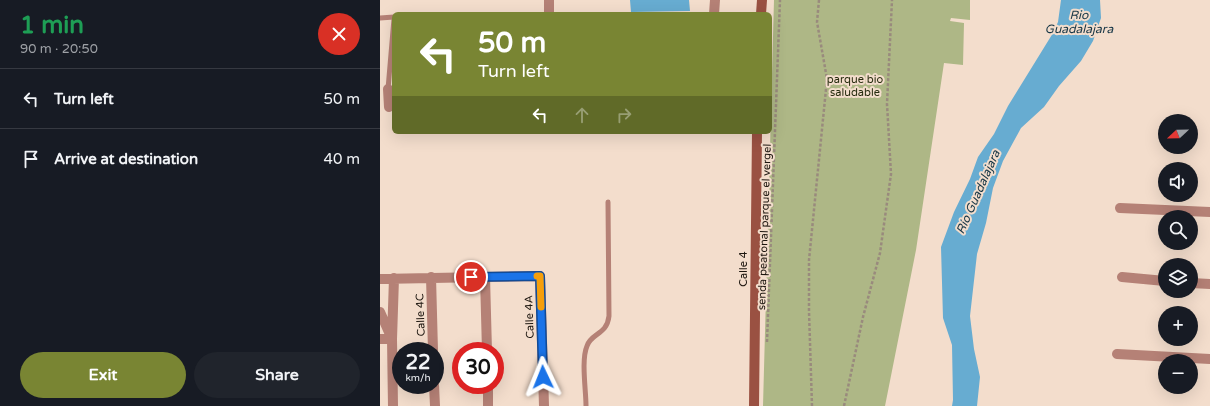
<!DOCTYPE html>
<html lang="en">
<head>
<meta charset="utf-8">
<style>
	:root { --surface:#171b24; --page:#20242c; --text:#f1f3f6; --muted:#9ea1a6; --line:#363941; --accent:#798533 }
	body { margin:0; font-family:"Varela Round",sans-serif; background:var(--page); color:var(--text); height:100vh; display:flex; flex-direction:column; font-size:15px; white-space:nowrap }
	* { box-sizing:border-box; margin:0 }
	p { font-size:13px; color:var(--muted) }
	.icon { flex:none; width:22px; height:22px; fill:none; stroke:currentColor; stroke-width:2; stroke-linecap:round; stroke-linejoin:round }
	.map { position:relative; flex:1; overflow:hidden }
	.panel { display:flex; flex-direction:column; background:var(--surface); width:380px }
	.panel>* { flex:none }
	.banner { position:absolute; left:12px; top:12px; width:380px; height:122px; border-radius:6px; box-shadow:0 4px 16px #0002; background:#798533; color:#fff; overflow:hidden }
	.needle { width:26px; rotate:248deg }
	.buttons { position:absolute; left:778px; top:114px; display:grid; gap:8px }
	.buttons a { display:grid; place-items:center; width:40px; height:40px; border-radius:50%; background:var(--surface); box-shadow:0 4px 16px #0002; font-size:20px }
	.speed { position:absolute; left:12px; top:342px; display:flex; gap:8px; font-size:20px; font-weight:700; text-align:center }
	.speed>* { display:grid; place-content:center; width:52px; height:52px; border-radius:50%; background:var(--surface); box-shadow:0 4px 16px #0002; line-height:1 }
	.speed small { font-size:10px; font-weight:400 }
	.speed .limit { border:6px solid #d22; background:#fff; color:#111 }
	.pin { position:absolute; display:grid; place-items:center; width:34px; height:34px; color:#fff; margin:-17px; border:2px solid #fff; border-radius:50%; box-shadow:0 1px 4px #0007 }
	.me { position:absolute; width:44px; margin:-22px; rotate:358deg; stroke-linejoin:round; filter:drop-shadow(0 0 3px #0008) }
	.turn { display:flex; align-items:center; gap:14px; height:84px; padding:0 20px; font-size:18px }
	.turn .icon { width:52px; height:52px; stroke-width:2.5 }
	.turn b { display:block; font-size:28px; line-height:34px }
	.lanes { display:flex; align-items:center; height:38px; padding:0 20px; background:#0003; justify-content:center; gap:20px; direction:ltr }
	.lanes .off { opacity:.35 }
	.round { display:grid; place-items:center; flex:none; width:42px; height:42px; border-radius:21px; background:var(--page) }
	.summary { display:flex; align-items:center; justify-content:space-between; height:68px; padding:0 20px }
	h1 { font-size:24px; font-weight:700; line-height:30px; color:#1e9e55 }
	.cta { display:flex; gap:8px; margin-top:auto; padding:8px 20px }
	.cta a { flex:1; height:46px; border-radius:24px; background:var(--accent); color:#fff; font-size:16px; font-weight:700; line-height:46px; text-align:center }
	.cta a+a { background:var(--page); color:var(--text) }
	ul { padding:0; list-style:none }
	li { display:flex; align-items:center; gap:12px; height:60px; padding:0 20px; border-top:1px solid var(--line) }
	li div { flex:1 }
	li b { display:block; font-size:15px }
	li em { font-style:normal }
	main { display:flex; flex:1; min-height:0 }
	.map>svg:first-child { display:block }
	.green { fill:#aeb786 }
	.water { fill:#67acd1 }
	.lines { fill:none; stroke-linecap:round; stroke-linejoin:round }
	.path { stroke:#998a7d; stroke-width:2.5; stroke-dasharray:3 2; stroke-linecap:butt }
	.lane { stroke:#b58176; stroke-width:5 }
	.street { stroke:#b58176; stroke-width:10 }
	.secondary { stroke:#9a5142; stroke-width:10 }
	.route-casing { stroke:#114b97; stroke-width:10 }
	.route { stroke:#1a73e8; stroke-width:7 }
	.slow { stroke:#f59e0b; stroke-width:7 }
	.labels { text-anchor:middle; stroke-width:4; stroke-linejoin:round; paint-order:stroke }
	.park-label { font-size:11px; fill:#282d10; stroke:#f3ddcc }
	.street-label { font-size:11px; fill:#1d160f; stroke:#f3ddcc }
	.water-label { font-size:12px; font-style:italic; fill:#143444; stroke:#f3ddcc }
</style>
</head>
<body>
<main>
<section class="panel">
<div class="summary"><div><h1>1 min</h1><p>90 m · 20:50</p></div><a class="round" style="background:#d93025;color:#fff"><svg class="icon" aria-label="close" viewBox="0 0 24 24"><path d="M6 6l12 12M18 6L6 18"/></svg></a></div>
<ul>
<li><svg class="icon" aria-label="left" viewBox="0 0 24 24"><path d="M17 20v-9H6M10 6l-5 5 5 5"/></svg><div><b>Turn left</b></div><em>50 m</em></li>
<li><svg class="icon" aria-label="arrive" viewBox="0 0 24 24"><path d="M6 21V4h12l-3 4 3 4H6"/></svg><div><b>Arrive at destination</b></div><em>40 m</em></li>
</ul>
<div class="cta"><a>Exit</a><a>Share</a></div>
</section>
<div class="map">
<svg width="830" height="406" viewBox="0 0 830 406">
	<rect width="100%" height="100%" fill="#f3ddcc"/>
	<path class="green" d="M394 0H590V20L571 18 570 21 584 23 583 65 564 63 536 250 505 406H383Z"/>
	<path class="water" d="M250 0H309L310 11 251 12Z
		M681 0H720L721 18 713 41 701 61 679 86 664 107 641 128 623 161 613 188 606 223 597 254 590 316 594 349 600 377 597 406H572L573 400 572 345 563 318 561 247 574 212 590 179 598 157 614 134 628 106 673 33 678 22Z"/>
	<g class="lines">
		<path class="path" d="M387 342 400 0
			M432 406 429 311V260L447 79 437 22 439 0
			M464 406 483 317 500 253 511 174 507 104 512 0"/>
		<path class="lane" d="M0 18 14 17
			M8 89 14 19
			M206 406C206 390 201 360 207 346 211 333 227 335 229 316L228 202"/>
		<path class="street" d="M169 0V14
			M334 14 335 0
			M8 89 9 107
			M740 208 830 212
			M51 277 53 351
			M105 277 107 351
			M742 277 785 281
			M0 279 160 276 164 406
			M811 283 830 284
			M0 312 12 339 13 406
			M0 339H12L14 278
			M737 354 830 359
			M54 385 55 406
			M108 385V406"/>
		<path class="secondary" d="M381 14 382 0
			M374 406 377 132"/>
	</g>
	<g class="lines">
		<defs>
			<path id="route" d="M91 277 160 276 163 377"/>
		</defs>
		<use href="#route" class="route-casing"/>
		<use href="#route" class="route"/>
		<path class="slow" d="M157 276H160L161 307"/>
	</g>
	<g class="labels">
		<g class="park-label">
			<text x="475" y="83">parque bio<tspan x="475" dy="13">saludable</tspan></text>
		</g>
		<g class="street-label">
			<text transform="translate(384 227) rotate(-88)" y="4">senda peatonal parque el vergel</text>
			<text transform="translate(363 269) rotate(-90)" y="4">Calle 4</text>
			<text transform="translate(40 315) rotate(-92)" y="4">Calle 4C</text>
			<text transform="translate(149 317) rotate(-92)" y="4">Calle 4A</text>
		</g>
		<g class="water-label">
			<text x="699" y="19">Rio<tspan x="699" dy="14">Guadalajara</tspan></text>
			<text transform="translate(598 192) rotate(-66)" y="4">Río Guadalajara</text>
		</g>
	</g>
</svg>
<div class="buttons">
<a><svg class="needle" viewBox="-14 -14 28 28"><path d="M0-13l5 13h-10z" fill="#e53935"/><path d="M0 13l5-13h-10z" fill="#9ea1a6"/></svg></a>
<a><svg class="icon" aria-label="sound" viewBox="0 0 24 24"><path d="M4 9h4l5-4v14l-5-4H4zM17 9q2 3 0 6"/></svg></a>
<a><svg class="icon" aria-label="search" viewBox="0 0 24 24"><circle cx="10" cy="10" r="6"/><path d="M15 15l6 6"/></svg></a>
<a><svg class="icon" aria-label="layers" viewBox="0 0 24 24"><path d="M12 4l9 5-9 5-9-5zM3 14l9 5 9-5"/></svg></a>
<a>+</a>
<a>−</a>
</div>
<div class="speed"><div>22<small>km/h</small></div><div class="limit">30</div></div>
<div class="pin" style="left:91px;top:277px;background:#d93025"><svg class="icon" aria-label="arrive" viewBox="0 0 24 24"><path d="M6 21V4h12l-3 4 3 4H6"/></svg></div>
<svg class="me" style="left:163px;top:377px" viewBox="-20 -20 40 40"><path d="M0-17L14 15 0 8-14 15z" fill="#1a73e8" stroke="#fff" stroke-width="4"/></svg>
<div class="banner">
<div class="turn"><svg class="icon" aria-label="left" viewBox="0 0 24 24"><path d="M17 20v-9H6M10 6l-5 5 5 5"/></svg><div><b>50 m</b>Turn left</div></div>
<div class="lanes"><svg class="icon" aria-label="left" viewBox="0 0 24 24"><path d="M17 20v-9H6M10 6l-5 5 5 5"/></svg><svg class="icon off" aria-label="ahead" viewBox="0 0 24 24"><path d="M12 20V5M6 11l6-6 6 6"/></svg><svg class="icon off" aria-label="right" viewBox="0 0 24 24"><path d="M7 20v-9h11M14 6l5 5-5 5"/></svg></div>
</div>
</div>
</main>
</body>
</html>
